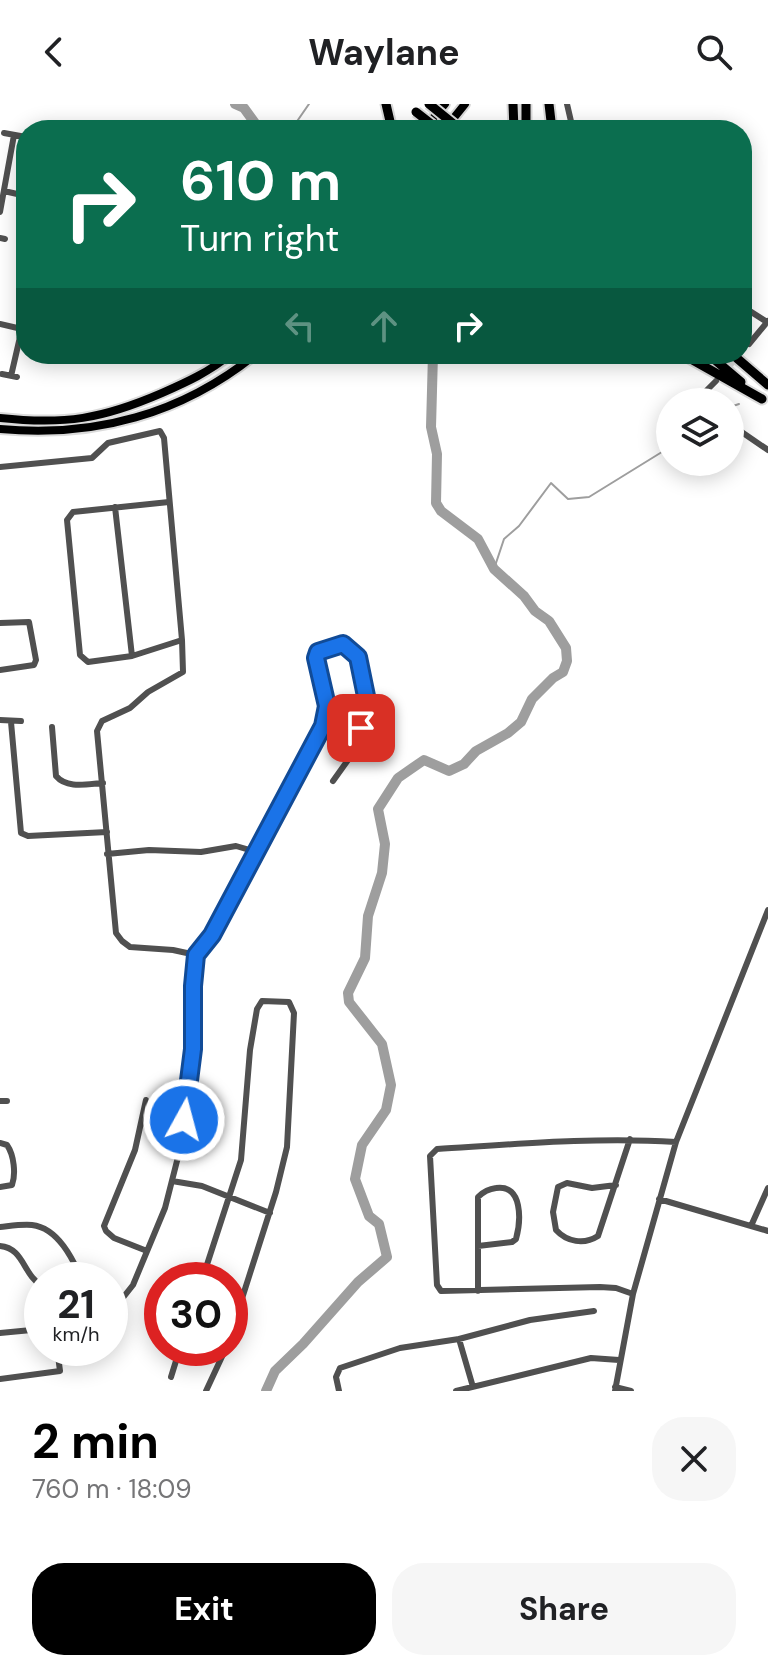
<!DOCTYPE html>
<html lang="en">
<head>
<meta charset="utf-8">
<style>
	:root { --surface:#fff; --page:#f6f6f6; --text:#202124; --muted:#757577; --accent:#000 }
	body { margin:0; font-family:"DM Sans",sans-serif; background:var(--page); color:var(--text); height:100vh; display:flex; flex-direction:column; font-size:30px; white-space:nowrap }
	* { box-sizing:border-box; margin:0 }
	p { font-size:26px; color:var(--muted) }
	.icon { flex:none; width:44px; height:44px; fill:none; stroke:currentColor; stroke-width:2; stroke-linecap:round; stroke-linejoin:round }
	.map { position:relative; height:1287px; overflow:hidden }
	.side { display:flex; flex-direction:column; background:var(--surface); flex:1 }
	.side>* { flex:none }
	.guide { position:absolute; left:16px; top:16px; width:736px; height:244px; border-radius:32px; box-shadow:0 4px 20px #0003; background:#0b6e4f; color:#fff; overflow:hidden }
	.tools { position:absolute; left:656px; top:284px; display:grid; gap:16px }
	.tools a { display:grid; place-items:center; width:88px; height:88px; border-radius:50%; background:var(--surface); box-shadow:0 4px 20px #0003; font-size:40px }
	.speed { position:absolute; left:24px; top:1158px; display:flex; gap:16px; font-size:40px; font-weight:700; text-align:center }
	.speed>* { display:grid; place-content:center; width:104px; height:104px; border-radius:50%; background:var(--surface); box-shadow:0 4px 20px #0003; line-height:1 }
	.speed small { font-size:20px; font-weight:400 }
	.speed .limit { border:12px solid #d22; background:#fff; color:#111 }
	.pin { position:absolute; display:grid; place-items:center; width:68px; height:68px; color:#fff; margin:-34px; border-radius:16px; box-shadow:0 4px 12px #0006 }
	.me { position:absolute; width:88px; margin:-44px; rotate:7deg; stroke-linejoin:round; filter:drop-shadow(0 0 6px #0008) }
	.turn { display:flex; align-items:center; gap:28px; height:168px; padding:0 32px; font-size:36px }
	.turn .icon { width:104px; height:104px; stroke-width:2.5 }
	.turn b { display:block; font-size:56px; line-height:68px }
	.lanes { display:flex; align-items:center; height:76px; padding:0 32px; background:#0003; justify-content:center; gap:40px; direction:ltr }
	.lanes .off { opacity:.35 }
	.round { display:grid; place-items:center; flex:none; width:84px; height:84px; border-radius:32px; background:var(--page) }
	.summary { display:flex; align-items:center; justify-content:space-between; height:136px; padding:0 32px }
	h1 { font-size:48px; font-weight:700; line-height:60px; color:var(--accent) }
	.primary-button { display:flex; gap:16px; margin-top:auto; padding:16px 32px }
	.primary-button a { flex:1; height:92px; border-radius:32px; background:var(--accent); color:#fff; font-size:32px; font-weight:700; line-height:92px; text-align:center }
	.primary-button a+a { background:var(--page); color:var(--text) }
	header { display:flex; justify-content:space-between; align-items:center; height:104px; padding:0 32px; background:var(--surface); font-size:36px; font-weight:700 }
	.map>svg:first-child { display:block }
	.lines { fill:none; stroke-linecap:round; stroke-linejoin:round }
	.stream { stroke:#9e9e9e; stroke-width:2 }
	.river { stroke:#9e9e9e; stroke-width:10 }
	.minor-tunnel { stroke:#d9d9d9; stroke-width:6; stroke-dasharray:6 3; stroke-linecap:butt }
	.major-casing { stroke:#dbdbdb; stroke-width:12 }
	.highway-casing { stroke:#dbdbdb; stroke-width:13 }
	.minor { stroke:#505050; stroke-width:6 }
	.major { stroke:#000; stroke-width:8 }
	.highway { stroke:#000; stroke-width:9 }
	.highway-bridge-casing { stroke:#dbdbdb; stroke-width:13; stroke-linecap:butt }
	.highway-bridge { stroke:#000; stroke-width:9 }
	.route-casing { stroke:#114b97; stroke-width:20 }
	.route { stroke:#1a73e8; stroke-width:14 }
</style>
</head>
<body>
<header><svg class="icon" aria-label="back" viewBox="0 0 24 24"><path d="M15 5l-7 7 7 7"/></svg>Waylane<svg class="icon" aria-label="search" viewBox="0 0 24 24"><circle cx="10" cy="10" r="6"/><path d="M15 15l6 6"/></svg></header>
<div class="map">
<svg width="768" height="1287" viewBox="0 0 768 1287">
	<rect width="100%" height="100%" fill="#fff"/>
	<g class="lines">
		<path class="stream" d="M291 26 309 0
			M730 303 739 300
			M494 465 504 435 519 422 551 379 568 395 589 393 670 343"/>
		<path class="river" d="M235 0 244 4 260 26
			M266 1287 275 1267 303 1240 358 1178 387 1153 379 1120 369 1112 355 1075 362 1041 386 1006 391 981 382 940 349 898 348 889 365 854 368 812 382 769 385 740 378 705 398 674 424 656 449 667 464 660 476 647 508 629 521 618 532 595 553 574 563 568 567 557 566 544 549 517 535 507 524 492 494 465 478 435 441 407 436 399 437 350 431 323 433 250"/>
		<path class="minor-tunnel" d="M724 268 740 250"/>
		<defs>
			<path id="major" d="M423 26 445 0
				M444 26 465 0
				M0 314C65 321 102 315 162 289 187 278 209 268 231 250
				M0 325C94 334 182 310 256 250"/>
			<path id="highway" d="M386 0 392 26
				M513 0 514 26
				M526 0V26
				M549 0 552 26
				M682 250 762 295
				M708 250 741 278
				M732 250 768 281"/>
		</defs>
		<use href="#major" class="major-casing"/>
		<use href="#highway" class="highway-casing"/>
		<path class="minor" d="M567 0 573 26
			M4 29 26 33
			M4 87 26 92
			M0 108 14 31
			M0 134 5 135
			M22 178 26 179
			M742 202 767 218
			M0 220 26 226
			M749 240 768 217
			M2 270 17 273
			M11 272 26 207
			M708 298 702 291 716 277
			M730 320 768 346
			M0 363 92 354 108 339 160 327 164 334 182 536 132 552 88 558 80 551 67 416 73 408 169 398
			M115 403 132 552
			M0 519 29 518 36 556 34 561 0 566
			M182 536 183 568 148 588 130 604 102 617 97 627 116 829 122 837 130 843 173 846 196 851
			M0 616 21 617
			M11 618 21 729 28 732 107 728
			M52 623 56 672C67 685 87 680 103 679
			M107 750 149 746 201 748 236 742 256 748
			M146 996 135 1046 104 1122 106 1127 114 1134 147 1147
			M0 997H7
			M0 1039 7 1041C14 1051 16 1070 12 1081L0 1083
			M172 1077 202 1082 270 1109
			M616 1081 592 1084 567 1079 558 1083 553 1108 556 1126C567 1138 584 1141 598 1132L630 1035
			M659 1095 768 1127
			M751 1122 768 1084
			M0 1123C10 1122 22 1120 32 1121 58 1124 73 1155 82 1176
			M0 1142C24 1144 23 1171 42 1182
			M202 1176 241 1056 250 946 257 905 262 897 289 898 294 909 287 1043 276 1088 230 1232
			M478 1187V1093C483 1088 488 1085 496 1084 523 1080 521 1117 516 1135L512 1138 478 1142
			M633 1190 616 1184 600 1183 441 1187 437 1181 430 1052 437 1045C517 1040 596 1033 676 1038
			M110 1210 133 1181 165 1104 178 1053 193 945V882L196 851 212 831 323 622 327 602 316 554 318 548 343 540 358 553 367 604 353 649 333 677
			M0 1229 42 1225
			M459 1235 473 1283
			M171 1273 180 1244
			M0 1275 60 1267 57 1244
			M615 1283 631 1287
			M206 1287 226 1244
			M339 1287 336 1273 340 1264 400 1244 459 1235 530 1216 594 1207
			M456 1287 591 1254 619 1256
			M615 1287 633 1190 676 1038 768 806"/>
		<use href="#major" class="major"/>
		<use href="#highway" class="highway"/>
		<defs>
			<path id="highway-bridge" d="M429 0 461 26
				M416 8 439 26"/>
		</defs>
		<use href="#highway-bridge" class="highway-bridge-casing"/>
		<use href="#highway-bridge" class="highway-bridge"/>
	</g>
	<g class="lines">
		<defs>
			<path id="route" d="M184 1016 193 945V882L196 851 212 831 323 622 327 602 316 554 318 548 343 540 358 553 367 597 361 624"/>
		</defs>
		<use href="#route" class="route-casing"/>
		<use href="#route" class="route"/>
	</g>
</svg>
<div class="tools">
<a><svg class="icon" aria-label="layers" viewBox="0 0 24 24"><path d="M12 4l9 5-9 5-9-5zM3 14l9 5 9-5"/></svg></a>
</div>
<div class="speed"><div>21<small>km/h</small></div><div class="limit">30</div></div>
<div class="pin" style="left:361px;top:624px;background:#d93025"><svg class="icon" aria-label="arrive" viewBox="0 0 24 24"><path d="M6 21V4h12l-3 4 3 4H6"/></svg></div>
<svg class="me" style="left:184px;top:1016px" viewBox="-20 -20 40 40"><circle r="17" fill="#1a73e8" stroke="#fff" stroke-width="3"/><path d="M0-11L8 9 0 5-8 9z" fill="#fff"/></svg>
<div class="guide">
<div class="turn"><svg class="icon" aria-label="right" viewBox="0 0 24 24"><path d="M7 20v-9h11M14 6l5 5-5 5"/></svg><div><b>610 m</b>Turn right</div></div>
<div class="lanes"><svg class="icon off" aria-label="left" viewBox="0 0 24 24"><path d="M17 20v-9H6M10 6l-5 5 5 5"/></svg><svg class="icon off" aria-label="ahead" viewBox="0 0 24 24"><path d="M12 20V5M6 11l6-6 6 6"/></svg><svg class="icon" aria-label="right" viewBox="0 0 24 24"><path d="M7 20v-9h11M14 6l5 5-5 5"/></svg></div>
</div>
</div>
<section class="side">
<div class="summary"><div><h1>2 min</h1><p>760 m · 18:09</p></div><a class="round"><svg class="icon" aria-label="close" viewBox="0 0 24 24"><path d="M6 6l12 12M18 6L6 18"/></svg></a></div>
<div class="primary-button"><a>Exit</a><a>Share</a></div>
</section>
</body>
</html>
